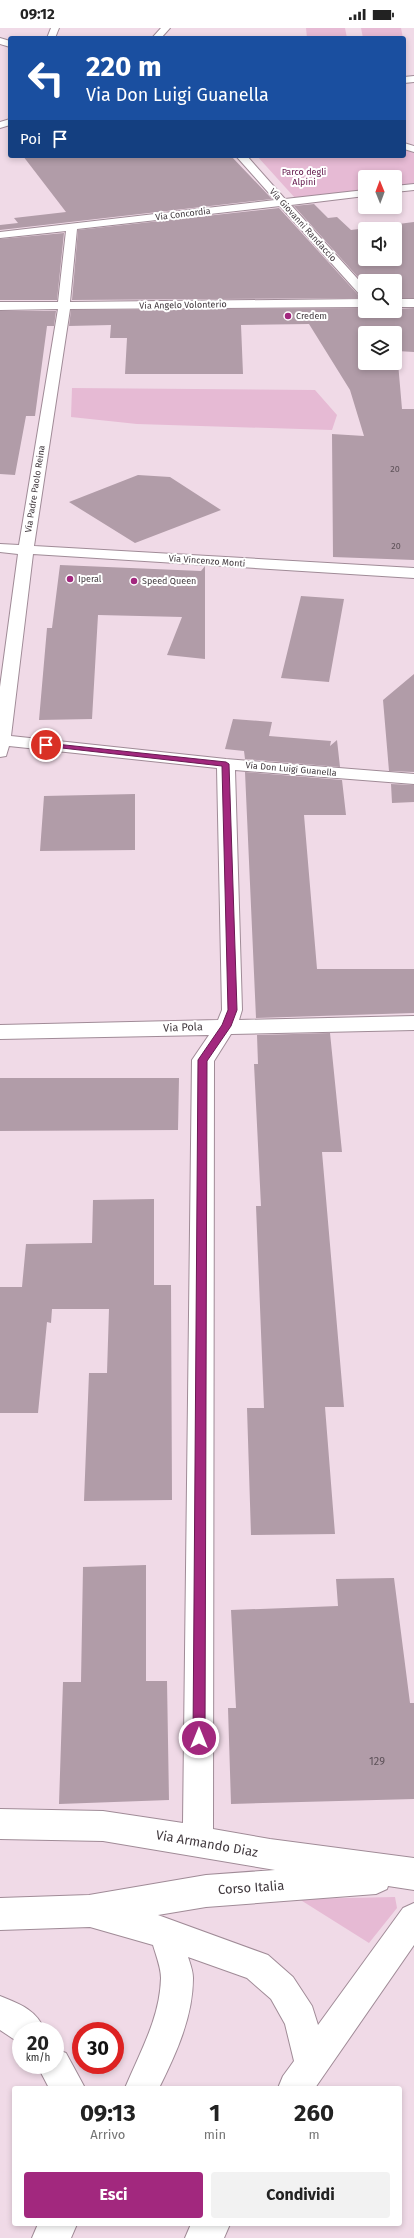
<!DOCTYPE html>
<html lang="it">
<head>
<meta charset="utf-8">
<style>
	:root { --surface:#fff; --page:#f2f2f2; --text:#222; --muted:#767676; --accent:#a2287e }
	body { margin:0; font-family:"Fira Sans",sans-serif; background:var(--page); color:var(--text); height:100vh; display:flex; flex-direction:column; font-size:15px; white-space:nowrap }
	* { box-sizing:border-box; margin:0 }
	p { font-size:13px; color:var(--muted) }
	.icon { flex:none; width:22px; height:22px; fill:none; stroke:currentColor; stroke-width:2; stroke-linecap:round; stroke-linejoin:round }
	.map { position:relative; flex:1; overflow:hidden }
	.sheet { position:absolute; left:12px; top:2058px; width:390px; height:140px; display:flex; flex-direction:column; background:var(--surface); border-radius:4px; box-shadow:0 2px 6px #0003 }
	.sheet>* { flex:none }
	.banner { position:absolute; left:8px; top:8px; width:398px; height:122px; border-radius:4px; box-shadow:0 2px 6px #0003; background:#1a4fa0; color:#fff; overflow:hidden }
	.needle { width:26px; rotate:359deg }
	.controls { position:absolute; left:358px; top:142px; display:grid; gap:8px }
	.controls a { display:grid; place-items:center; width:44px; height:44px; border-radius:4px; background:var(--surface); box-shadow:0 2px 6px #0003; font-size:20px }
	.speed { position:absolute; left:12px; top:1994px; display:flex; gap:8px; font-size:20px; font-weight:700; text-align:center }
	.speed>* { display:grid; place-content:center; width:52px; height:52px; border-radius:50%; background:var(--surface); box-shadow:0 2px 6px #0003; line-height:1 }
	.speed small { font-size:10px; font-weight:400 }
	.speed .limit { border:6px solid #d22; background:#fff; color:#111 }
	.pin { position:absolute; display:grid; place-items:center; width:34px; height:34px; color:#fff; margin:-17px; border:2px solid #fff; border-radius:50%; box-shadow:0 1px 4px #0007 }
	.me { position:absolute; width:44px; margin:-22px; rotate:0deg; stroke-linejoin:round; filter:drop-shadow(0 0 3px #0008) }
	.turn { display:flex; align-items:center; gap:14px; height:84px; padding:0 12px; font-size:18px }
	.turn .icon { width:52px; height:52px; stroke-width:2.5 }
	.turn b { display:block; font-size:28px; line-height:34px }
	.then { display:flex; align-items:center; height:38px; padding:0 12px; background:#0003; gap:8px; font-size:15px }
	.eta { display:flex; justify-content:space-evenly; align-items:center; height:68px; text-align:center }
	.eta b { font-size:24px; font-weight:700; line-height:28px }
	.action { display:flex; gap:8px; margin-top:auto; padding:8px 12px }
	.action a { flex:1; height:46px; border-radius:4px; background:var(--accent); color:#fff; font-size:16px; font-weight:700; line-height:46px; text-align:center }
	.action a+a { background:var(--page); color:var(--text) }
	.status { display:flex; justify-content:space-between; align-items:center; height:28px; padding:0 20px; background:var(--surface); direction:ltr }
	.status svg { height:11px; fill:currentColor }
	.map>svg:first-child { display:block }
	.green { fill:#e6bad4 }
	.building { fill:#b19ca8; fill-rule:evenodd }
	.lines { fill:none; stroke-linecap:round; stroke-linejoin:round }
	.minor-casing { stroke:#a08b97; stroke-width:2 }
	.minor { fill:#fff; fill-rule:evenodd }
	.route { fill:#a2287e; stroke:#691a52 }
	.poi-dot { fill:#a2287e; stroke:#fff; stroke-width:1.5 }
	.labels { text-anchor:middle; stroke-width:4; stroke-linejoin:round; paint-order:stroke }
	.far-park-label { font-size:9px; fill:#62174b; stroke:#fff }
	.far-street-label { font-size:9px; fill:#423a3f; stroke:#fff }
	.far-poi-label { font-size:9px; fill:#423a3f; stroke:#fff; text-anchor:start }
	.number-label { font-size:9px; fill:#5e5259 }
	.street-label { font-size:11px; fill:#423a3f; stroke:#fff }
	.near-number-label { font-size:11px; fill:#5e5259 }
	.near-street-label { font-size:13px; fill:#423a3f; stroke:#fff }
</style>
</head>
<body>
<div class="status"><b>09:12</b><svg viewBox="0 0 49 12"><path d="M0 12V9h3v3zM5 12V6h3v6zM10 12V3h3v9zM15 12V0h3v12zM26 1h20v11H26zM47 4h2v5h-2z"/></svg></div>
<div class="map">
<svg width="414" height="2210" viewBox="0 0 414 2210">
	<rect width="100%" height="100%" fill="#f0dae7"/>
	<path class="green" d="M306 0H345L347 10H307Z
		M361 0H401L403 10H363Z
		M404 122 414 125V156L395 158V149H365V162L295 170 257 128H404Z
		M72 360 315 362 337 387 332 402 137 396 71 389Z
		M395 1869 397 1880 369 1915 299 1871Z"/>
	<path class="building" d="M23 128H231L272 171 0 202V197L18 195 14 190 66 184Z
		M314 176 328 190 337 189 351 202 414 194V270H395V253H365V257L294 178ZM365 201H395V231H365Z
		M279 180 361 270 72 272 78 202Z
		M64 205 57 272H0V211Z
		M365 280V283L414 280V324L397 323 402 381H414V532L333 529 332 406 364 408 350 362 309 296 241 297 243 346H125L127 310H110L111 297 69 298 71 282ZM365 305H395V335H365Z
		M0 283H56L54 298H47L35 388H26L15 447 0 446Z
		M138 447 170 449 221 482 135 515 69 474Z
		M60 537 201 543 205 538V631L167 627 182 589 98 587 92 691 39 692 47 600H52Z
		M301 568 344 571 329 654 281 650Z
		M414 646V744L389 743 383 672Z
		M233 691 272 694 269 708 331 713 330 718 337 712 340 739 245 731 244 723 225 721Z
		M245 744 342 752 346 787H304L317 941H414V985L256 990Z
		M391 756 414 757V774L392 775Z
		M135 766V822L40 823 44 768Z
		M330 1005 342 1124H322L344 1379H325L335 1506 251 1507 247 1380H264L256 1178H261L254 1036H258L257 1007Z
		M0 1050H179L178 1102 0 1103Z
		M154 1171V1257H171L172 1472 84 1473 89 1345H107L109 1281H52L51 1295 47 1294 38 1385H0V1259H22L26 1216 92 1215 93 1172Z
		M146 1537V1653H167L169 1772 59 1776 63 1654H81L83 1539Z
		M394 1550 410 1675H414V1771L231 1776 228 1680H236L231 1582 338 1578 336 1551Z"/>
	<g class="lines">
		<defs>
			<path id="minor" d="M51 0H59L55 10H47Z
				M161 0H170L161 10H152Z
				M0 10 10 13V19L0 16Z
				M414 48V54L404 55V49Z
				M10 91V97L0 100V94Z
				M404 115 414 118V124L404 121Z
				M236 128H247L285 171 365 162V168L291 177 365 259V270L361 268 280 178 77 201 70 274 365 271V279L70 281 34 518 414 540V550L33 526 11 708 226 731 414 746V756L235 742 242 982 239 992 414 988V1002L231 1006 214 1033 213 1801 270 1811 414 1830V1862L388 1858 387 1861 376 1866 206 1879 158 1887 268 1927 293 1949 312 1978 318 1997 403 1880 414 1875V1917L315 2060H278L283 2048 294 2033 285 1996 271 1971 247 1950 188 1929C190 1935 193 1943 193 1950 193 1989 176 2026 159 2060H125C140 2024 160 1990 161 1950 161 1940 156 1927 153 1917L90 1899 0 1902V1870L89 1867 206 1847 275 1842 103 1813 0 1811V1781L103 1783 183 1795 192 1032 209 1007 0 1011V997L218 992 222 982 217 740 9 718 6 728 0 729V659L18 526 0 524V516L19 517 58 281 0 282V274H58L66 203 0 210V204L275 172Z
				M414 156V162L395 164V158Z
				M395 271H414V279H395Z
				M0 1968C20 1976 37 1982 45 2003H21V2016L0 2002Z
				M55 2021 66 2025 85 2060H49L37 2037H55Z
				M38 2196H77L71 2210H32Z
				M191 2196H230L224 2210H185Z"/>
		</defs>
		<use href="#minor" class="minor-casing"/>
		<use href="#minor" class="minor"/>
	</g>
	<path class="route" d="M46 715 226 734 229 736 237 982 231 998 207 1033 205 1710 203 1714 199 1716 195 1714 193 1710 198 1032 222 997 228 982 222 738 44 718V715Z"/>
	<g class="poi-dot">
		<circle cx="288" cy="288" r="4"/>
		<circle cx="70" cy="551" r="4"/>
		<circle cx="134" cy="553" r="4"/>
	</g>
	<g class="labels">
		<g class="far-park-label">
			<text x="304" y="147">Parco degli<tspan x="304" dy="10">Alpini</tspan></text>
		</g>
		<g class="far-street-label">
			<text transform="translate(183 186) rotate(-7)" y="3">Via Concordia</text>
			<text transform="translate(303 197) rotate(48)" y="3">Via Giovanni Randaccio</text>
			<text transform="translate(183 277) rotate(-1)" y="3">Via Angelo Volonterio</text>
			<text transform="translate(35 461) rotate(-81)" y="3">Via Padre Paolo Reina</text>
			<text transform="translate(207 533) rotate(4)" y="3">Via Vincenzo Monti</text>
			<text transform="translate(291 741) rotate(5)" y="3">Via Don Luigi Guanella</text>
		</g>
		<g class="far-poi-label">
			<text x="296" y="291">Credem</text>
			<text x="78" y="554">Iperal</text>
			<text x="142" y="556">Speed Queen</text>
		</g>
		<g class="number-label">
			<text x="395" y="444">20</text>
			<text x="396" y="521">20</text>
		</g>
		<g class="street-label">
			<text transform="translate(183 999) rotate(-2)" y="4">Via Pola</text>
		</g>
		<g class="near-number-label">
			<text x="377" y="1737">129</text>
		</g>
		<g class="near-street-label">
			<text transform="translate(207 1815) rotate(10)" y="5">Via Armando Diaz</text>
			<text transform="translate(251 1859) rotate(-4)" y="5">Corso Italia</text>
		</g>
	</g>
</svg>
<div class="controls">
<a><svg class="needle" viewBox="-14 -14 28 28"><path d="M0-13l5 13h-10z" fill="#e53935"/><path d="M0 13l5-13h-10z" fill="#767676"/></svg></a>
<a><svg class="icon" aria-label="sound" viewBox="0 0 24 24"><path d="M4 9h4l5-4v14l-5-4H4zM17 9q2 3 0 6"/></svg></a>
<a><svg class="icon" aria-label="search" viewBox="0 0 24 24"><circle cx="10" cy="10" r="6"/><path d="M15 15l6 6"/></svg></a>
<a><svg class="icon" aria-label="layers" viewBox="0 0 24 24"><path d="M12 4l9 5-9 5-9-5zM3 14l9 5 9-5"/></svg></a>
</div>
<div class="speed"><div>20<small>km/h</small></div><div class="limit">30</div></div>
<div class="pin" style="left:46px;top:717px;background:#d93025"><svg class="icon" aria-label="arrive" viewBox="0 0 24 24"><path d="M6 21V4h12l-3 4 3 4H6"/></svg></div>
<svg class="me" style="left:199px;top:1710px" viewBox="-20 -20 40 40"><circle r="17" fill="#a2287e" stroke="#fff" stroke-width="3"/><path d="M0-11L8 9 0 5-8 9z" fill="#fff"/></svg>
<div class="banner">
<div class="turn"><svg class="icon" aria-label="left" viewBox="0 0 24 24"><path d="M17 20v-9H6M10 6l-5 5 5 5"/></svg><div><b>220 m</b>Via Don Luigi Guanella</div></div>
<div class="then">Poi<svg class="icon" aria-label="arrive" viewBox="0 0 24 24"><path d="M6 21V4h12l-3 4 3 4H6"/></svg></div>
</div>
<section class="sheet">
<div class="eta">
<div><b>09:13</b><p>Arrivo</p></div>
<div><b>1</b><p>min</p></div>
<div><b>260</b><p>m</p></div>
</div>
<div class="action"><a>Esci</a><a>Condividi</a></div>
</section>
</div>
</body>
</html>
